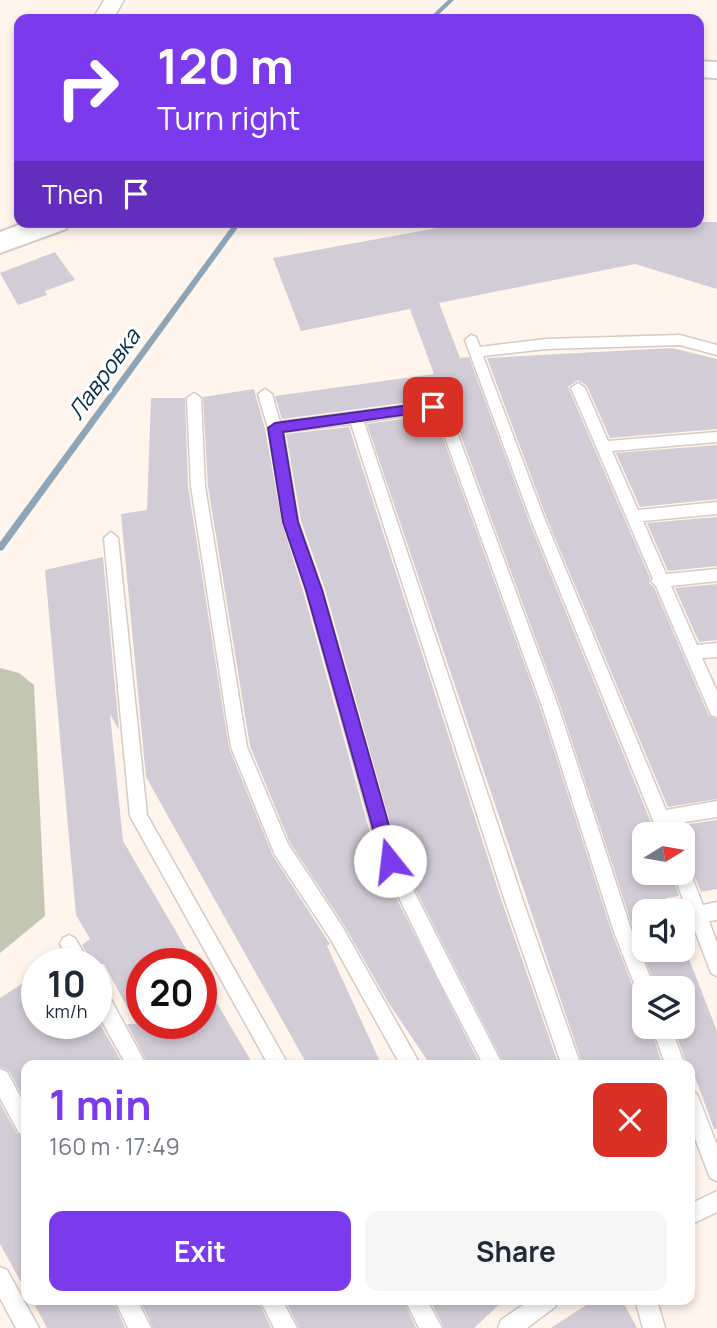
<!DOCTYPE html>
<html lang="en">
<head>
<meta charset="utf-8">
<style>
	:root { --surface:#fff; --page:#f6f6f7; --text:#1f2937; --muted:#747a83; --accent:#7c3aed }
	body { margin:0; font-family:Manrope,sans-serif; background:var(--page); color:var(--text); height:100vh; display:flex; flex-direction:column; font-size:26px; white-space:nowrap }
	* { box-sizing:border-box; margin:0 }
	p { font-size:23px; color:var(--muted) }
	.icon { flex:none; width:38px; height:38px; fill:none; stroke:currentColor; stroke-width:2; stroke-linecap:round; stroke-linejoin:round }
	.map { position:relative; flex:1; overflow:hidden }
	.side { position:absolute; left:21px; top:1060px; width:674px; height:245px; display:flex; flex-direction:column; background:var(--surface); border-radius:14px; box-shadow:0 4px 10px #0003 }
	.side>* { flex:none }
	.banner { position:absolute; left:14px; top:14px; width:690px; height:214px; border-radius:14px; box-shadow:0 4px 10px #0003; background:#7c3aed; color:#fff; overflow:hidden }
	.needle { width:46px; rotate:79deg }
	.controls { position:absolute; left:632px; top:822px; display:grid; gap:14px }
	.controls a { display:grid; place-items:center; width:63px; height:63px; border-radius:14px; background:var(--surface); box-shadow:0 4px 10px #0003; font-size:35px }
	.speed { position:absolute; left:21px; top:948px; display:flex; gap:14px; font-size:35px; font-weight:700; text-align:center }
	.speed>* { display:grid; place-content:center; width:91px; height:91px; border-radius:50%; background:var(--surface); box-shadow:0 4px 10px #0003; line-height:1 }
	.speed small { font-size:18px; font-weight:400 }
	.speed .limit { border:10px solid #d22; background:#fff; color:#111 }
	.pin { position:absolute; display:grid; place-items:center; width:60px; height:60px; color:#fff; margin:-30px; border-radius:14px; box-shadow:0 4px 10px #0006 }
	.me { position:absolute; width:77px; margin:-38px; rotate:344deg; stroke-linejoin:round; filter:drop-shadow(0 0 5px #0008) }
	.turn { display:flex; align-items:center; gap:24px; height:147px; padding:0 28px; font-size:32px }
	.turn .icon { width:91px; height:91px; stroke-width:2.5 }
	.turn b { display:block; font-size:49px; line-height:60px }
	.then { display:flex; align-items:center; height:66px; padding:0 28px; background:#0003; gap:14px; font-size:26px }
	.round { display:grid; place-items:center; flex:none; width:74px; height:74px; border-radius:14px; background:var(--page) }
	.headline { display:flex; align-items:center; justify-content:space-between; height:119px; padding:0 28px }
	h1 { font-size:42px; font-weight:700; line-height:52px; color:var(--accent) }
	.button { display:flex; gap:14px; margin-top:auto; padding:14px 28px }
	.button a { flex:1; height:80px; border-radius:14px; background:var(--accent); color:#fff; font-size:28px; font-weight:700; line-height:80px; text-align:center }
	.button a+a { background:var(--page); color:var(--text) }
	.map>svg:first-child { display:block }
	.green { fill:#c4c6b4 }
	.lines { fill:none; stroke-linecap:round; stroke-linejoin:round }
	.stream { fill:#8da5b9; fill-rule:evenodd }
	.building { fill:#d2ccd7 }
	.service-casing { stroke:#d4cbc2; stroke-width:3 }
	.minor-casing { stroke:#d4cbc2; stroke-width:3 }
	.trunk-casing { stroke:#d4cbc2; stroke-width:4 }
	.service { fill:#fff; fill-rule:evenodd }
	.minor { fill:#fff; fill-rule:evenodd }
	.trunk { fill:#fff; fill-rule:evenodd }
	.route { fill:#7c3aed; stroke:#51269a; stroke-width:2 }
	.labels { text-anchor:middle; stroke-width:6; stroke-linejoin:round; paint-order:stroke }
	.water-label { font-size:23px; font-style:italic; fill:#002c49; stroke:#fff }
</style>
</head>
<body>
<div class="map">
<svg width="717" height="1328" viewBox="0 0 717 1328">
	<rect width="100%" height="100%" fill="#fff5ec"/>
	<path class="green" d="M0 668 19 673 34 685 45 916 0 953Z"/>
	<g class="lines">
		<path class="stream" d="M448 0H454L434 19H428Z
			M235 222H242L3 550 0 551V542Z"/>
	</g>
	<path class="building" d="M470 222H717V289L635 264 439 303 460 358 469 357 529 521 656 835H644V873H671L679 896 666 898 671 912H644V950H682V941L717 1031V1129H714L691 1066H687L674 1027H682V989H657L634 931 561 708 454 417 440 401 433 399 282 419 275 396 434 374 410 309 301 331 273 258Z
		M55 252 75 280 45 291 47 295 18 305 0 273Z
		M672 348 717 359V429L610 438 587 386 578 380 568 387 650 578 649 583 654 587 709 716 717 719V799L668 807 547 519 487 358Z
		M254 389 265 429 282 523 303 591 378 862 481 1066H431L388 1002 344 925 290 843 250 746 208 486 203 397Z
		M151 398H185L188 486 229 748 273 856 330 944 327 946 382 1066H308L146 777 121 514 147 510Z
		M429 415 437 422 541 710 612 933 637 997 644 999V1027H650L663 1066H583L367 424Z
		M349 427 502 902 559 1066H505L400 859 325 589 301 521 286 434Z
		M717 445V499L640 507 616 453Z
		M717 517V566L668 571 647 523Z
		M103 557 119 730 110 714 123 841 195 964H142V1024H201V976L254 1066H149L127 1024H136L104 964H93L82 945 90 939 76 915 45 570Z
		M717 584V640L699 642 675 588Z
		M717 820V889L701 892 690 866 682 863V835H678L676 826Z
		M37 974V1024H100L124 1066H26V1102L9 1071 0 1067V998Z
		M0 1103 17 1134 26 1139V1291L0 1244Z
		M32 1300H113L125 1328H47Z
		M140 1300H258L271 1328H153Z
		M285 1300H403L416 1328H299Z
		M430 1300H504L474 1328H444Z
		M594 1300H622L637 1328H551Z"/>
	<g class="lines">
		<defs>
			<path id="service" d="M471 335 476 337 480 347 546 339 680 335 717 345V355L680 345 546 349 483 356 545 520 666 810 717 801V817L672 824 676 835H659L531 520 465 340Z
				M578 383 585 388 608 441 717 432V442L612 451 638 510 717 502V514L643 521 666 574 717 569V581L671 586 697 645 717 643V657L702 658 717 691V717L711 715 709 710 656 586 651 581 653 579 571 388Z
				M265 389 272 394 280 422 433 402 438 403 452 419 559 709 632 932 655 989H644V997L639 996 614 932 543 709 439 421 430 412 364 422 523 901 581 1066H562L505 901 351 424 283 432 298 522 322 590 398 860 503 1066H484L438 978 381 861 306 590 284 522 268 428 258 394Z
				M194 393 201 398 205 486 247 747 288 844 342 926 421 1066H401L330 938 275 855 231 747 191 486 187 398Z
				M111 532 118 538 147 815 289 1066H269L130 816 104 538Z
				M682 865 688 867 703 905 717 902V920L709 921 717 943V976L711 973 673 873H682Z
				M69 935 75 938 90 964H71L60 944 63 938Z
				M96 983 103 985 147 1066H127L96 1011Z
				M652 1027H671L685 1066H666Z
				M0 1069 7 1072 26 1107V1136L19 1133 0 1098Z
				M690 1091 697 1094 717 1145V1181L710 1178 690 1125Z
				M717 1191V1212L690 1225V1204Z
				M0 1267 7 1270 39 1328H16L0 1298Z
				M115 1300H137L151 1328H128Z
				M260 1300H282L297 1328H274Z
				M405 1300H427L442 1328H419Z
				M530 1300H558L555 1307 527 1328H498L501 1320Z
				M635 1300H657L665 1328H643Z"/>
			<path id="minor" d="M104 0H124L113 19H93Z"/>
			<path id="trunk" d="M698 61 717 62V78L698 77Z
				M27 222H71L66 229 0 253V232Z"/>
		</defs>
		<use href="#service" class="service-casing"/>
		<use href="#minor" class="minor-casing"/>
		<use href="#trunk" class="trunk-casing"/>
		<use href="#service" class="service"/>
		<use href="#minor" class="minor"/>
		<use href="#trunk" class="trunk"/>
	</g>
	<path class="route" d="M433 402 438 403V410L283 432 298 522 322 590 399 861 397 867 390 869 384 867 382 861 306 590 283 522 268 428 275 423Z"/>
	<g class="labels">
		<g class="water-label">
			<text transform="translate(104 374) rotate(-54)" y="8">Лавровка</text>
		</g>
	</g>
</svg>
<div class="controls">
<a><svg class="needle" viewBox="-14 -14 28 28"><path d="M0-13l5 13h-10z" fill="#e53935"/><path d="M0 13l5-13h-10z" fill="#747a83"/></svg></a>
<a><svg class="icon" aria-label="sound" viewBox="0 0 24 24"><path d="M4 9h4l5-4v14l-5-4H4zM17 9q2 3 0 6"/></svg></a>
<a><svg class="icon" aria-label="layers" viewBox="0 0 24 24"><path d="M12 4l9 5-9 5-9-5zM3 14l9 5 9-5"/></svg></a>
</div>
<div class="speed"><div>10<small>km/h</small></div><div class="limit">20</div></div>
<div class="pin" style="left:433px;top:407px;background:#d93025"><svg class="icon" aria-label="arrive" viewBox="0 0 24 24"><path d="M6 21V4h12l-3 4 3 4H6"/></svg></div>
<svg class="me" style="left:390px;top:861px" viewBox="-20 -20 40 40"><circle r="19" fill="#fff"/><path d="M0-13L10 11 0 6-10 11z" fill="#7c3aed"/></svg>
<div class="banner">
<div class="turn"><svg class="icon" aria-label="right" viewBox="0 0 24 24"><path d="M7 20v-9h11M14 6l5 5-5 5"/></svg><div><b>120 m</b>Turn right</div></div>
<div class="then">Then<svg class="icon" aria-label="arrive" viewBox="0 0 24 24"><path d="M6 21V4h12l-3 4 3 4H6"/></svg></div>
</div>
<section class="side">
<div class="headline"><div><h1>1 min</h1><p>160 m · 17:49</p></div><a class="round" style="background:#d93025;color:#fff"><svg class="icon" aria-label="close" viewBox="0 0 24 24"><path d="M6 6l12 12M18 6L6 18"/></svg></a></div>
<div class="button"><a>Exit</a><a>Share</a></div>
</section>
</div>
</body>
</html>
